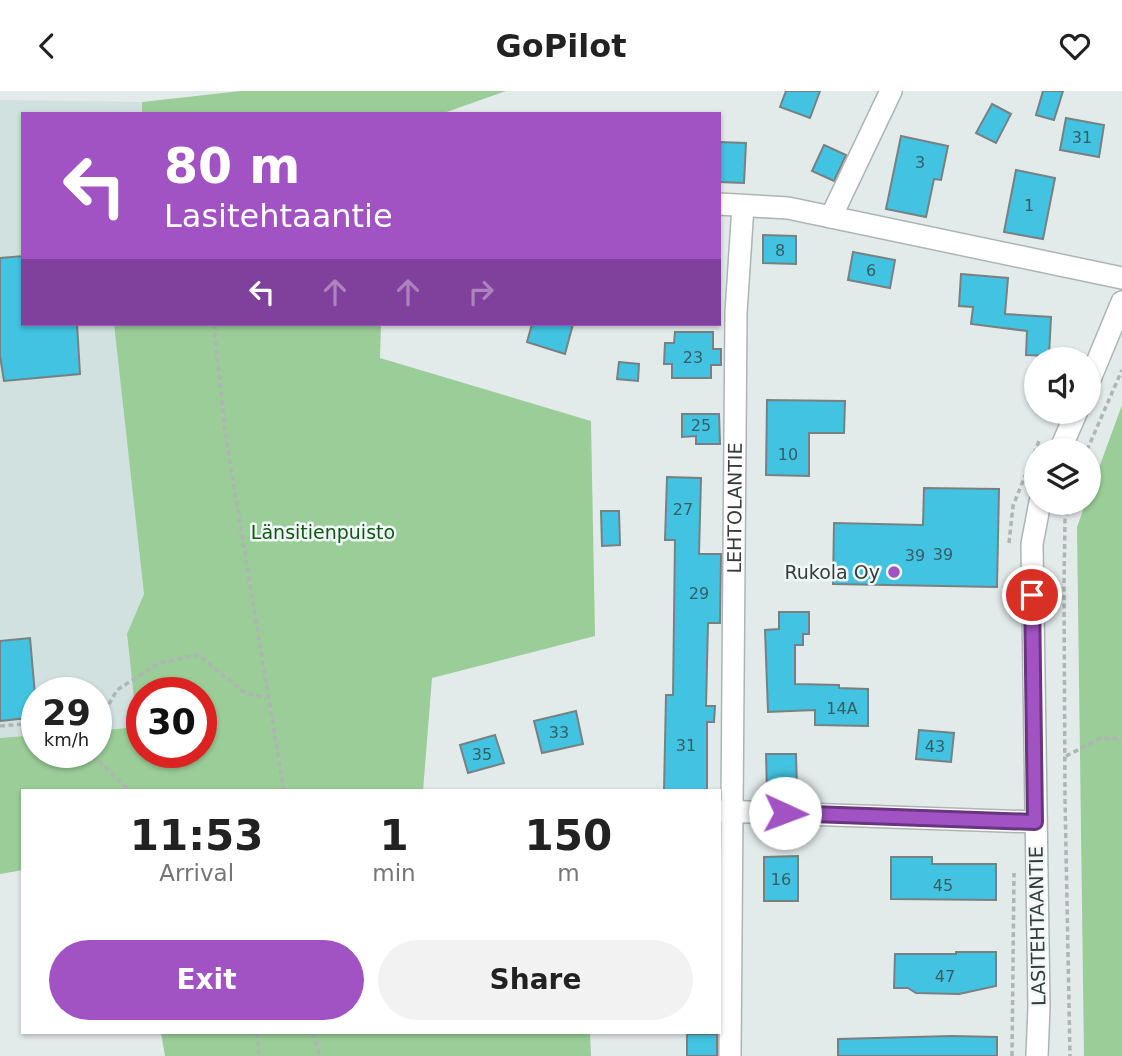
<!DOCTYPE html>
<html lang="en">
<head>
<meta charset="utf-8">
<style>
	:root { --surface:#fff; --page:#f2f2f2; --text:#222; --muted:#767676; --accent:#a152c3 }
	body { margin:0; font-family:"DejaVu Sans",sans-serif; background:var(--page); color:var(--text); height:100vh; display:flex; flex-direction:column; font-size:26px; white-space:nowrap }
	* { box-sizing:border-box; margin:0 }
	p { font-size:23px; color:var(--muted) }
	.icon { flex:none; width:38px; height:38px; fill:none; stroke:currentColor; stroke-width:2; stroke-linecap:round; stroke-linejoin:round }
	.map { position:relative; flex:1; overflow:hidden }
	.panel { position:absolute; left:21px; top:698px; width:700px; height:245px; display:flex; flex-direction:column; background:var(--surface); border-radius:0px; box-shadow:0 2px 5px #0004 }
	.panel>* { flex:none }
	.guide { position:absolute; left:21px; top:21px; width:700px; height:214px; border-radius:0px; box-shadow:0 2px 5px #0004; background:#a152c3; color:#fff; overflow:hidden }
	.controls { position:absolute; left:1024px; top:256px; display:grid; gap:14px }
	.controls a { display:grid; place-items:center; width:77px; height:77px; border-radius:50%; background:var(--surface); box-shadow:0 2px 5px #0004; font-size:35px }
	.speed { position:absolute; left:21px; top:586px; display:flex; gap:14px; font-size:35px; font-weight:700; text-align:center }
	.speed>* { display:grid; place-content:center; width:91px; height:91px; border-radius:50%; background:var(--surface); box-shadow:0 2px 5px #0004; line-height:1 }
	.speed small { font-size:18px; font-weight:400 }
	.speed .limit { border:10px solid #d22; background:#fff; color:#111 }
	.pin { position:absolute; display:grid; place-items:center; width:60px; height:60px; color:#fff; margin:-30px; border:4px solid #fff; border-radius:50%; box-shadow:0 2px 7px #0007 }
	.me { position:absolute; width:77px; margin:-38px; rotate:92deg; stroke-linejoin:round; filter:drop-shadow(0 0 5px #0008) }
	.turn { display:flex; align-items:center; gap:24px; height:147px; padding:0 28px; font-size:32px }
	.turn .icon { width:91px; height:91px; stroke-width:2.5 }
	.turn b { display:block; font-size:49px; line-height:60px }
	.lanes { display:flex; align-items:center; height:66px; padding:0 28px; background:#0003; justify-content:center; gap:35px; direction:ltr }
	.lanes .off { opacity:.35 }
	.eta { display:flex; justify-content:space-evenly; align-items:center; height:119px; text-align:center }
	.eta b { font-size:42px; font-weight:700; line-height:49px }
	.primary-button { display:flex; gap:14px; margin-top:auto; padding:14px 28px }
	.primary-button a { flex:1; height:80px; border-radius:42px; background:var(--accent); color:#fff; font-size:28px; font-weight:700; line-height:80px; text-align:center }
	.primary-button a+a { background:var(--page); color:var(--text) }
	header { display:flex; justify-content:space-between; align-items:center; height:91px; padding:0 28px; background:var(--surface); font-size:32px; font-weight:700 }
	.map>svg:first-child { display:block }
	.built { fill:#d0e1e0 }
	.green { fill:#9acd97; fill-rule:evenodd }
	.building { fill:#42c3e1; stroke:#798082; stroke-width:2 }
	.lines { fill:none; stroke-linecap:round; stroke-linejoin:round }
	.minor-casing { stroke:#adb4b4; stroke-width:24 }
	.path { stroke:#afb4b4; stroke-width:3.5; stroke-dasharray:5 3.5; stroke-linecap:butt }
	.minor { stroke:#fff; stroke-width:21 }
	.route-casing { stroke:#69357f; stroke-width:18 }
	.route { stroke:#a152c3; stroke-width:12 }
	.poi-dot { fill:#a152c3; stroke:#f0f7f7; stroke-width:2.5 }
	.labels { text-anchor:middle; stroke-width:5; stroke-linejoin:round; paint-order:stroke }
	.number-label { font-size:16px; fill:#3a5d64 }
	.street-label { font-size:19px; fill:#383b3b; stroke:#f0f7f7 }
	.park-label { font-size:19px; fill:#135716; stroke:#f0f7f7 }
	.poi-label { font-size:19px; fill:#383b3b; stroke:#f0f7f7; text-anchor:end }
</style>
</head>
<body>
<header><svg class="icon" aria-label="back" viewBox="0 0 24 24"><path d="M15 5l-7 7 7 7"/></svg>GoPilot<svg class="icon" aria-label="heart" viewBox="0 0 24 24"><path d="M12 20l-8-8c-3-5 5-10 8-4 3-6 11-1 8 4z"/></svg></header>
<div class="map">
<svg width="1122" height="965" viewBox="0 0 1122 965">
	<rect width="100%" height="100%" fill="#e3eaea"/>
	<path class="built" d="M0 9 142 11V23H23V233H114L144 503 127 544 137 637 96 640V602H37V644L0 647Z"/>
	<path class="green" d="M241 0H506L441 23H142V11Z
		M114 233H381L380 267 591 330 595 545 432 587 423 700H23V779L0 783V647L37 644V662H96V640L137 636 127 543 144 503ZM142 602H201V662H142Z
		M1122 314V965H1084L1077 436 1086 411H1088L1089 404Z
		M161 942H590L591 965H165Z"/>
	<path class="building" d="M786 0H820L810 27 780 16Z
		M1043 0H1063L1054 29 1036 24Z
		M992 13 1011 23 996 52 976 42Z
		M1066 27 1104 34 1099 66 1060 59Z
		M901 45 948 55 941 89 934 88 926 126 886 118Z
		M719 51 746 52 744 92 719 91Z
		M824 54 846 64 834 90 812 80Z
		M1016 79 1055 87 1043 148 1004 141Z
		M763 144 796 145V173L763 172Z
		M853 161 895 169 890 197 848 189Z
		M23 165V233H77L80 283 4 290 0 265V167Z
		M961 183 1008 187 1005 223 1051 226 1049 265 1026 264 1027 240 971 233 973 216 959 215Z
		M532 233H573L565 263 527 251Z
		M675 241H713V258H721V274H711V287H672V273H664L665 252H674Z
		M619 271 639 273 638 290 617 288Z
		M767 309 845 310 844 342H809V385L766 384Z
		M682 323H719L720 353H696V345L682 346Z
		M667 386 701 387 699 463H721L720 532H708L706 615H715L714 631H707V700H664L666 604H673L675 449H665Z
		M924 397 999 398 997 496 833 493 834 432 923 434Z
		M601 420H619L620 454 602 455Z
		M779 521H809V543H803V554H795V593L839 594V597L868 598V635L815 634V619L768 621 765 539 779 538Z
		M30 547 37 626 0 630V550Z
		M576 620 583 653 542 662 534 630Z
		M919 639 954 642 951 671 916 668Z
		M495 644 504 672 468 682 460 654Z
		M766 663H796L797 700 767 701Z
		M798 765V810H764V766Z
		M891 766H932V773H996V809L891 808Z
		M956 861H996V895L959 903 916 902 908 897H894L895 863H956Z
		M687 943H717V965H687Z
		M952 945 997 946V965H838V948Z"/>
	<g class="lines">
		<defs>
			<g id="minor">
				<path d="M719 113 788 117 1122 187"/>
				<path d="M831 126 891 0"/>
				<path d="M1088 293 1122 211"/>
				<path d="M1060 359 1077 320"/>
				<path d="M719 720 1035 731"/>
				<path id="s1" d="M730 965 736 222 743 115"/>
				<path d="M1037 965 1039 916 1032 453 1040 411"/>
			</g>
		</defs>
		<use href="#minor" class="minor-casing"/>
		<path class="path" d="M214 233 225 341 284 700
			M1087 359 1122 279
			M1069 411 1065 429 1064 494 1065 708 1070 965
			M1009 452 1013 415 1039 350
			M96 624 108 615 117 599 159 572 198 564 245 602 266 607
			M0 635 37 632
			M84 662 100 671 130 700
			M1066 665 1101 647 1122 648
			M257 942 259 965
			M313 942 320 965
			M1012 965 1014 782"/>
		<use href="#minor" class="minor"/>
	</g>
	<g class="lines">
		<defs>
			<path id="route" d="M785 722 1035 731 1032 504"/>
		</defs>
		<use href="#route" class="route-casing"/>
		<use href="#route" class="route"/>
	</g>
	<circle class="poi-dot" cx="894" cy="481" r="7"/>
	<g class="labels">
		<g class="number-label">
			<text x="1082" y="52">31</text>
			<text x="920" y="77">3</text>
			<text x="1029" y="120">1</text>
			<text x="780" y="165">8</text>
			<text x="871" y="185">6</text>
			<text x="693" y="272">23</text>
			<text x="701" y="340">25</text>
			<text x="788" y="369">10</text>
			<text x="683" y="424">27</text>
			<text x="943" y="469">39</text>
			<text x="915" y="470">39</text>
			<text x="699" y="508">29</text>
			<text x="842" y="623">14A</text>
			<text x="559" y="647">33</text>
			<text x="686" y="660">31</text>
			<text x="935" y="661">43</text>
			<text x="482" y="669">35</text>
			<text x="781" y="794">16</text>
			<text x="943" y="800">45</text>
			<text x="945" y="891">47</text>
		</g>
		<g class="street-label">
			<text dy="7" stroke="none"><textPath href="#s1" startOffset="548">LEHTOLANTIE</textPath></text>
			<text transform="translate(1037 835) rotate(-91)" y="7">LASITEHTAANTIE</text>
		</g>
		<g class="park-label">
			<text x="323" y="448">Länsitienpuisto</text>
		</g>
		<g class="poi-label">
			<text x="880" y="488">Rukola Oy</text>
		</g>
	</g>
</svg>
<div class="controls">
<a><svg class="icon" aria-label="sound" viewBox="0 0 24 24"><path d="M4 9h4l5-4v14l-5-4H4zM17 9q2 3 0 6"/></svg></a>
<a><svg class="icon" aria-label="layers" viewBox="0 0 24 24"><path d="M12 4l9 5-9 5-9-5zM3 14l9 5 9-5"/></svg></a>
</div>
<div class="speed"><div>29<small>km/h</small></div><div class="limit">30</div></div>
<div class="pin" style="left:1032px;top:504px;background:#d93025"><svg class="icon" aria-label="arrive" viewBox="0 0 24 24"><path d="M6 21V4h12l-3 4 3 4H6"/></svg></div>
<svg class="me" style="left:785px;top:722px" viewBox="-20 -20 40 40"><circle r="19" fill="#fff"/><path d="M0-13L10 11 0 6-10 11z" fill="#a152c3"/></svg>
<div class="guide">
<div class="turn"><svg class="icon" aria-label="left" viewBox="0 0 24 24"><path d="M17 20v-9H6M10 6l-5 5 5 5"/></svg><div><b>80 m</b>Lasitehtaantie</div></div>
<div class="lanes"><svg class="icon" aria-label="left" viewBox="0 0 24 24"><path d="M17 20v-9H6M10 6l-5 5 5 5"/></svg><svg class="icon off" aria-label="ahead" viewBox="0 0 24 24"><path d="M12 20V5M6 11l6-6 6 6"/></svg><svg class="icon off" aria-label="ahead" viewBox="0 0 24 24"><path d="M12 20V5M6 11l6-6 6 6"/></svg><svg class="icon off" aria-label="right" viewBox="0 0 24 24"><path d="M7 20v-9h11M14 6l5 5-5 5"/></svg></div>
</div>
<section class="panel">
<div class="eta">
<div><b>11:53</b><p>Arrival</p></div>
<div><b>1</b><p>min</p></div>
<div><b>150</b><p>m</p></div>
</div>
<div class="primary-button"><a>Exit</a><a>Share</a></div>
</section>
</div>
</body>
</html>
